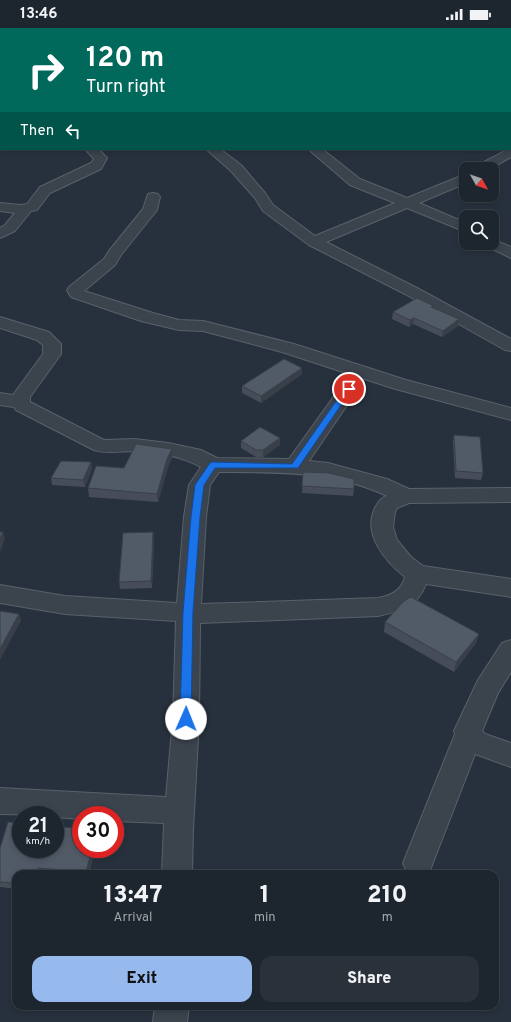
<!DOCTYPE html>
<html lang="en">
<head>
<meta charset="utf-8">
<style>
	:root { --surface:#1d252e; --page:#2a313a; --text:#f1f3f6; --muted:#a0a5aa; --line:#3b424a; --accent:#96b9ee }
	body { margin:0; font-family:Overpass,sans-serif; background:var(--page); color:var(--text); height:100vh; display:flex; flex-direction:column; font-size:15px; white-space:nowrap }
	* { box-sizing:border-box; margin:0 }
	p { font-size:13px; color:var(--muted) }
	.icon { flex:none; width:22px; height:22px; fill:none; stroke:currentColor; stroke-width:2; stroke-linecap:round; stroke-linejoin:round }
	.map { position:relative; flex:1; overflow:hidden }
	.sheet { position:absolute; left:12px; top:842px; width:487px; height:140px; display:flex; flex-direction:column; background:var(--surface); border-radius:12px; box-shadow:0 2px 6px #0003,0 0 0 1px var(--line) }
	.sheet>* { flex:none }
	.top-card { position:absolute; left:0px; top:0px; width:511px; height:122px; box-shadow:0 2px 6px #0003,0 0 0 1px var(--line); background:#00695c; color:#fff; overflow:hidden }
	.needle { width:26px; rotate:130deg }
	.fabs { position:absolute; left:459px; top:134px; display:grid; gap:8px }
	.fabs a { display:grid; place-items:center; width:40px; height:40px; border-radius:8px; background:var(--surface); box-shadow:0 2px 6px #0003,0 0 0 1px var(--line); font-size:20px }
	.speed { position:absolute; left:12px; top:778px; display:flex; gap:8px; font-size:20px; font-weight:700; text-align:center }
	.speed>* { display:grid; place-content:center; width:52px; height:52px; border-radius:50%; background:var(--surface); box-shadow:0 2px 6px #0003,0 0 0 1px var(--line); line-height:1 }
	.speed small { font-size:10px; font-weight:400 }
	.speed .limit { border:6px solid #d22; background:#fff; color:#111 }
	.pin { position:absolute; display:grid; place-items:center; width:34px; height:34px; color:#fff; margin:-17px; border:2px solid #fff; border-radius:50%; box-shadow:0 1px 4px #0007 }
	.me { position:absolute; width:44px; margin:-22px; rotate:1deg; stroke-linejoin:round; filter:drop-shadow(0 0 3px #0008) }
	.turn { display:flex; align-items:center; gap:14px; height:84px; padding:0 20px; font-size:18px }
	.turn .icon { width:52px; height:52px; stroke-width:2.5 }
	.turn b { display:block; font-size:28px; line-height:34px }
	.then { display:flex; align-items:center; height:38px; padding:0 20px; background:#0003; gap:8px; font-size:15px }
	.eta { display:flex; justify-content:space-evenly; align-items:center; height:68px; text-align:center }
	.eta b { font-size:24px; font-weight:800; line-height:28px }
	.cta { display:flex; gap:8px; margin-top:auto; padding:8px 20px }
	.cta a { flex:1; height:46px; border-radius:12px; background:var(--accent); color:#111; font-size:16px; font-weight:800; line-height:46px; text-align:center }
	.cta a+a { background:var(--page); color:var(--text) }
	.status { display:flex; justify-content:space-between; align-items:center; height:28px; padding:0 20px; background:var(--surface); direction:ltr }
	.status svg { height:11px; fill:currentColor }
	.map>svg:first-child { display:block }
	.lines { fill:none; stroke-linecap:round; stroke-linejoin:round }
	.minor-casing { stroke:#59616b; stroke-width:2 }
	.minor { fill:#3b434d; fill-rule:evenodd }
	.wall { fill:#464d59 }
	.shaded-wall { fill:#393f48 }
	.building { fill:#515a67; stroke:#393f48 }
	.route { fill:#1a73e8; stroke:#114b97 }
</style>
</head>
<body>
<div class="status"><b>13:46</b><svg viewBox="0 0 49 12"><path d="M0 12V9h3v3zM5 12V6h3v6zM10 12V3h3v9zM15 12V0h3v12zM26 1h20v11H26zM47 4h2v5h-2z"/></svg></div>
<div class="map">
<svg width="511" height="994" viewBox="0 0 511 994">
	<rect width="100%" height="100%" fill="#27313d"/>
	<g class="lines">
		<defs>
			<path id="minor" d="M15 0H25L26 1H16Z
				M109 0H120L121 1H110Z
				M210 0H221L222 1H211Z
				M311 0H323L324 1H312Z
				M414 0H426L427 1H415Z
				M510 5H511V11H510Z
				M0 57H1V63H0Z
				M510 66H511V72H510Z
				M511 120V129L490 141H474L476 138Z
				M85 121H98L107 130 101 141 50 165 37 182 31 183 15 203 0 210V200L5 197 15 185 0 183V175L20 177 27 176 40 159 91 135 94 131Z
				M206 121H220L241 137 265 165 273 177 315 208 395 175 350 157 308 121H322L360 151 407 170 466 146V155L419 175 466 195V204L407 180 326 214 417 260 511 311V323L505 322 405 266 309 217 263 183 255 170 231 143Z
				M153 165 158 166 160 169 157 182 121 227 115 237 84 263 153 285 179 292 203 293 294 316 406 352 511 380V392L392 360 282 324 203 303 179 302 141 293 71 269 67 262 69 259 104 231 109 223 143 181 148 166Z
				M492 211 511 219V230L486 218 484 215H492Z
				M0 289 49 304 61 316V326L30 369V374L104 412 135 411 168 415 201 422 217 430 289 431 342 357 349 355 356 357 358 361 309 433 328 435 387 451 409 461 511 460V474L409 475 397 480 395 484 393 499 397 512 411 529 423 538 511 551V569L426 556C416 580 401 583 378 588L200 595 199 691 193 802 192 846H162L164 795 115 793V787H81V791L55 789V787L0 786V760L166 769 173 691 176 593 65 586 0 575V557L65 568 177 575 184 489 189 457 201 439C181 428 157 424 135 423 121 423 107 426 94 422L16 382 14 379 0 377V365L13 367 43 326V317L37 312 0 300ZM219 444C276 444 334 443 387 468 381 470 379 473 376 478 361 505 385 533 405 549 401 563 392 567 378 570L201 576 206 489 210 457Z
				M511 612V644L498 665 482 703 485 706 511 715V739L475 726 429 845H407L403 835 455 706 454 703 478 652 502 615Z
				M155 978H189L187 994H153Z"/>
		</defs>
		<use href="#minor" class="minor-casing"/>
		<use href="#minor" class="minor"/>
	</g>
	<path class="wall" d="M433 280 459 291 458 298 442 309 413 296 409 299 392 291 393 284Z
		M302 346 261 375 242 365V358Z
		M454 407 483 445 481 452 455 450 453 413Z
		M280 410V417L263 429H256L241 420V413Z
		M172 421V430L168 439 158 474 89 469 88 460 124 440Z
		M91 434 92 441 85 459 52 457 51 450Z
		M303 444 354 461 353 468 302 465Z
		M154 511 152 560 120 561 119 554Z
		M385 594 479 606 476 615 454 644 384 604Z
		M0 820 81 821H95L89 846H16V861L0 859Z"/>
	<path class="shaded-wall" d="M414 290 413 296 409 299 410 292Z
		M459 291 458 298 442 309 443 303Z
		M302 340V346L261 375V368Z
		M280 410V417L263 429V422Z
		M172 421V430L168 439 158 474 157 466 167 431Z
		M91 434 92 441 85 459 83 452Z
		M3 504 5 511 0 524V512Z
		M153 504 154 511 152 560 151 553Z
		M19 586 21 593 0 632V621Z
		M479 606 476 615 454 644 456 634Z
		M92 821H95L89 846H87L86 844Z
		M38 840 40 846H36Z"/>
	<path class="building" d="M417 270 434 278 431 279 459 291 443 303 414 290 410 292 393 284Z
		M284 331 302 340 261 368 242 358Z
		M260 399 280 410 263 422H256L241 413Z
		M454 407 480 409 483 445 456 443Z
		M136 416 172 421 167 431 157 466 88 460 96 438 124 440Z
		M61 433 91 434 83 452 51 450Z
		M303 444 329 445 354 451V461L302 458Z
		M0 504H3L0 512Z
		M153 504 151 553 119 554 123 505Z
		M411 569 479 606 456 634 385 594 404 573Z
		M0 583 19 586 0 621Z
		M8 794 21 795V821H55V798L81 801V821H92L86 844 38 840 36 846H16V855L0 854V820Z"/>
	<path class="route" d="M349 358 352 361 298 440H215L204 457 200 489 193 584 191 691 190 694 186 696 182 694 180 691 183 584 191 489 195 457 210 435 212 434 292 436 346 359Z"/>
</svg>
<div class="fabs">
<a><svg class="needle" viewBox="-14 -14 28 28"><path d="M0-13l5 13h-10z" fill="#e53935"/><path d="M0 13l5-13h-10z" fill="#a0a5aa"/></svg></a>
<a><svg class="icon" aria-label="search" viewBox="0 0 24 24"><circle cx="10" cy="10" r="6"/><path d="M15 15l6 6"/></svg></a>
</div>
<div class="speed"><div>21<small>km/h</small></div><div class="limit">30</div></div>
<div class="pin" style="left:349px;top:361px;background:#d93025"><svg class="icon" aria-label="arrive" viewBox="0 0 24 24"><path d="M6 21V4h12l-3 4 3 4H6"/></svg></div>
<svg class="me" style="left:186px;top:691px" viewBox="-20 -20 40 40"><circle r="19" fill="#fff"/><path d="M0-13L10 11 0 6-10 11z" fill="#1a73e8"/></svg>
<div class="top-card">
<div class="turn"><svg class="icon" aria-label="right" viewBox="0 0 24 24"><path d="M7 20v-9h11M14 6l5 5-5 5"/></svg><div><b>120 m</b>Turn right</div></div>
<div class="then">Then<svg class="icon" aria-label="left" viewBox="0 0 24 24"><path d="M17 20v-9H6M10 6l-5 5 5 5"/></svg></div>
</div>
<section class="sheet">
<div class="eta">
<div><b>13:47</b><p>Arrival</p></div>
<div><b>1</b><p>min</p></div>
<div><b>210</b><p>m</p></div>
</div>
<div class="cta"><a>Exit</a><a>Share</a></div>
</section>
</div>
</body>
</html>
